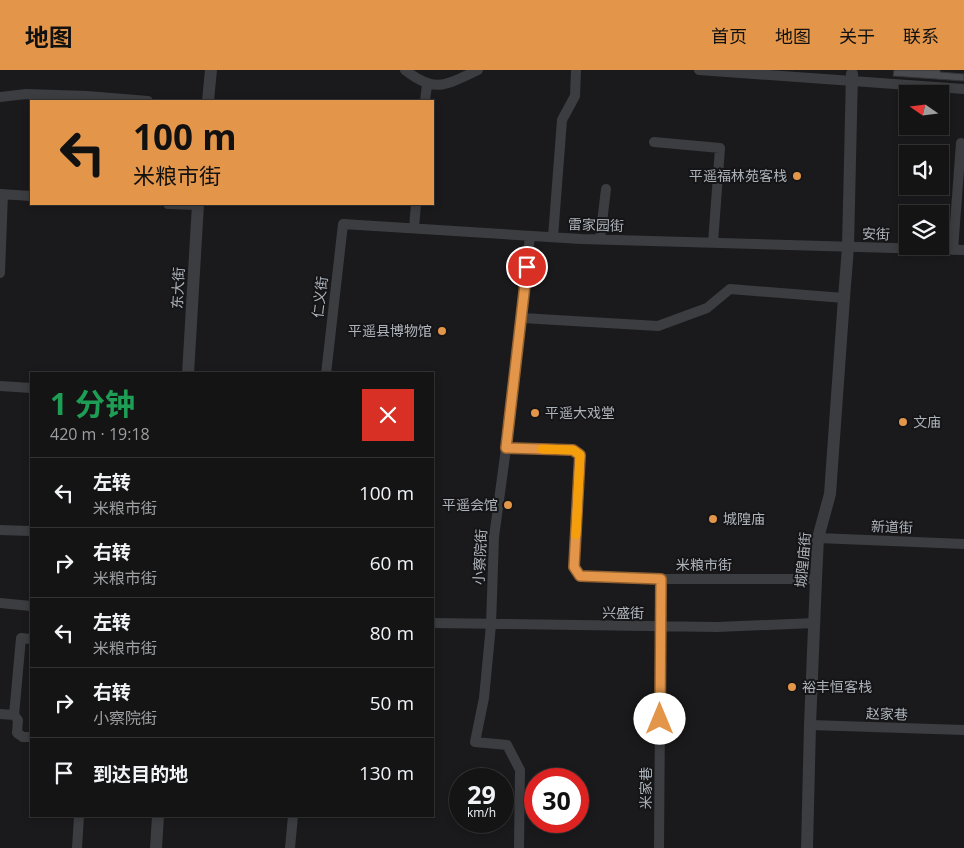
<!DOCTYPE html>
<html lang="zh">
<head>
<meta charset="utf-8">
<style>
	:root { --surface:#141415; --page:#1d1d1e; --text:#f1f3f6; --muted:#9d9ea0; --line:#333334; --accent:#e3964a }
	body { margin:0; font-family:"Open Sans","Noto Sans SC",sans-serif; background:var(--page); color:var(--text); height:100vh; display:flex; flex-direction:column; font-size:19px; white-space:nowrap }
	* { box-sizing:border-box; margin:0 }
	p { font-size:16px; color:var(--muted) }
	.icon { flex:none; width:28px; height:28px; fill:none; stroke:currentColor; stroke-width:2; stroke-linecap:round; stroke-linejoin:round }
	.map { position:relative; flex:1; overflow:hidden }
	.side { position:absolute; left:30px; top:302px; width:404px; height:445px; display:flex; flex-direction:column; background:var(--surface); border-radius:0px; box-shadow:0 2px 8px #0003,0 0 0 1px var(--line) }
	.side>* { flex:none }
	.top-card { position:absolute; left:30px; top:30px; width:404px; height:105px; border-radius:0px; box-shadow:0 2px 8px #0003,0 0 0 1px var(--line); background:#e3964a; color:#111; overflow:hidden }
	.needle { width:32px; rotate:284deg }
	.buttons { position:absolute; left:899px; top:15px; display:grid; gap:10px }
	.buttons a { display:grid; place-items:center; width:50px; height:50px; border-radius:0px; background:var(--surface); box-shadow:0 2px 8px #0003,0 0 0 1px var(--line); font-size:25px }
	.speed { position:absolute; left:449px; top:698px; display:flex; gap:10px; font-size:25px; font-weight:700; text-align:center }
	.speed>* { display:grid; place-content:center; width:65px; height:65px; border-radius:50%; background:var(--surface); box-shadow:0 2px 8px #0003,0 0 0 1px var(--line); line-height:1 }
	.speed small { font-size:12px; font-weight:400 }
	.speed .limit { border:8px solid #d22; background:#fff; color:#111 }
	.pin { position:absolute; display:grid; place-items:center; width:42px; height:42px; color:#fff; margin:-21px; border:2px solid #fff; border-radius:50%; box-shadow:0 1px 5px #0007 }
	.me { position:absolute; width:55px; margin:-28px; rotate:0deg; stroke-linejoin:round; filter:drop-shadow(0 0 4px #0008) }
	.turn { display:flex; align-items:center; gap:18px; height:105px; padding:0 20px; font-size:22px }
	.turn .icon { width:65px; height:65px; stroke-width:2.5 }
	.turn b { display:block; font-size:35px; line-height:42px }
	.round { display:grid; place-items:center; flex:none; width:52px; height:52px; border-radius:0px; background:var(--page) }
	.head { display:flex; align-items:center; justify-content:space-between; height:85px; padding:0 20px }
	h1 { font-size:30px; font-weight:700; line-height:38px; color:#1e9e55 }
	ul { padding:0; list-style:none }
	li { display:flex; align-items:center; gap:15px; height:70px; padding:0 20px; border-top:1px solid var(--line) }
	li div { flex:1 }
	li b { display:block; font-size:19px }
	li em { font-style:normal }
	header { display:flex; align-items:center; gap:30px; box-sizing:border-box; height:70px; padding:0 25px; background:var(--accent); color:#111 }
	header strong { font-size:24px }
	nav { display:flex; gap:28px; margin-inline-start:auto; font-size:18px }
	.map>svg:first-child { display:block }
	.building { fill:#494a4e; stroke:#343437 }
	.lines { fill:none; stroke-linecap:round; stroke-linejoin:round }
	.minor { stroke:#3b3d40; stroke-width:10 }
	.tertiary { stroke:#3b3d40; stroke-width:12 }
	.route-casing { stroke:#946230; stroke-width:12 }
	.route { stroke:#e3964a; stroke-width:9 }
	.slow { stroke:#f59e0b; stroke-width:9 }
	.poi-dot { fill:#e3964a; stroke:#151517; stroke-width:2 }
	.labels { text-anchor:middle; stroke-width:4; stroke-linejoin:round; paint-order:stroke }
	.poi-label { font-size:14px; fill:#adb3ba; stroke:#151517; text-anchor:start }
	.street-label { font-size:14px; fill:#adb3ba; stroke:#151517 }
</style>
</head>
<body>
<header>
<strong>地图</strong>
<nav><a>首页</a><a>地图</a><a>关于</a><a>联系</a></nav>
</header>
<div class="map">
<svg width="964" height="778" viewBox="0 0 964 778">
	<rect width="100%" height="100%" fill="#1a1a1c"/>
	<path class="building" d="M894 0H940V2L964 4V11L893 6Z"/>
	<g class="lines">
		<path class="minor" d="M405 0C436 24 445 15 478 0
			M699 0 964 19
			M0 27 26 24 87 26 148 31
			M425 31 427 15
			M654 72 720 78 713 173
			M0 124 31 126
			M168 134 198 135
			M414 158 416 134
			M553 167 562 50 575 26 576 0
			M600 169 606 119
			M953 180 961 73
			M0 203 3 124
			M522 248 658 256 707 238 730 219 844 228
			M326 304 343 154 581 169 964 180
			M0 316 31 318
			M506 379 573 380 580 385 574 497 580 506 661 509H816
			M0 460 31 461
			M818 468 964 474
			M0 533 31 536
			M432 553 717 557 814 553
			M0 644 14 645 18 650 17 663 23 667H31
			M14 645 21 568 31 569
			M810 655 964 660
			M77 778 79 746
			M290 778 293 746
			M519 778 520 700 507 675 475 672 484 628 491 555 494 467 510 349 530 166
			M659 778 661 509"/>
		<path class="tertiary" d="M208 31 211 0
			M188 304 198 134
			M156 778 158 746
			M807 778 810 655 816 509 818 468 830 424 844 228 848 177 852 4"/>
	</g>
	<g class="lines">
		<defs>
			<path id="route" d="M527 197 506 378 573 380 580 385 574 497 580 506 661 509 660 649"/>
		</defs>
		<use href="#route" class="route-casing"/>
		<use href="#route" class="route"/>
		<path class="slow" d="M542 379 573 380 580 385 576 465"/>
	</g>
	<g class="poi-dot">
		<circle cx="797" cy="106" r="5"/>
		<circle cx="442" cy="261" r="5"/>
		<circle cx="535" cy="343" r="5"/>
		<circle cx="903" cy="352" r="5"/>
		<circle cx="508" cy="435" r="5"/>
		<circle cx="713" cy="449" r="5"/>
		<circle cx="792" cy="617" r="5"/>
	</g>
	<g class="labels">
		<g class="poi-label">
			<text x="787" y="111" text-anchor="end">平遥福林苑客栈</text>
			<text x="432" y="266" text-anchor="end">平遥县博物馆</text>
			<text x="545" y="348">平遥大戏堂</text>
			<text x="913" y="357">文庙</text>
			<text x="498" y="440" text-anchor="end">平遥会馆</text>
			<text x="723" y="454">城隍庙</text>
			<text x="802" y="622">裕丰恒客栈</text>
		</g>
		<g class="street-label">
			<text transform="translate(596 155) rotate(2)" y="5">雷家园街</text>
			<text transform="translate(876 164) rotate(2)" y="5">安街</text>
			<text transform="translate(178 218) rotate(-87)" y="5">东大街</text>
			<text transform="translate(320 227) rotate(-83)" y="5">仁义街</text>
			<text transform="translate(892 457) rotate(2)" y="5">新道街</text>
			<text transform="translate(480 487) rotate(-87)" y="5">小察院街</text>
			<text transform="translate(803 490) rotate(-85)" y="5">城隍庙街</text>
			<text x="704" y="500">米粮市街</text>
			<text transform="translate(623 543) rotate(1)" y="5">兴盛街</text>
			<text transform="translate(887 644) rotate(2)" y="5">赵家巷</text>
			<text transform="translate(646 718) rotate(-90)" y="5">米家巷</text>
		</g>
	</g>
</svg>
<div class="buttons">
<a><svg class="needle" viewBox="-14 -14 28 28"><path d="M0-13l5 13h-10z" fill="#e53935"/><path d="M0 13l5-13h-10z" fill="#9d9ea0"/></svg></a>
<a><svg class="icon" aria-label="sound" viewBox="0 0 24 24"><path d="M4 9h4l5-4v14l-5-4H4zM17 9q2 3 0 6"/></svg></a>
<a><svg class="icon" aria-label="layers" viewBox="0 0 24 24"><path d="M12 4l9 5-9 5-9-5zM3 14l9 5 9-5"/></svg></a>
</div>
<div class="speed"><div>29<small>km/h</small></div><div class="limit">30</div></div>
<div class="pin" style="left:527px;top:197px;background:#d93025"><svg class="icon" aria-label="arrive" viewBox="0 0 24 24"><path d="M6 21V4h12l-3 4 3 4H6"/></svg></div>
<svg class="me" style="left:660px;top:649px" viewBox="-20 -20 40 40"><circle r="19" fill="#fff"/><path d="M0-13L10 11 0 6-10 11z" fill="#e3964a"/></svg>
<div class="top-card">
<div class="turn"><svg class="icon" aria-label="left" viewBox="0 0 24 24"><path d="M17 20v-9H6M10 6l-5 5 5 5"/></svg><div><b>100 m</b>米粮市街</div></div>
</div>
<section class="side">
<div class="head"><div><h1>1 分钟</h1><p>420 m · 19:18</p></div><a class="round" style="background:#d93025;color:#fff"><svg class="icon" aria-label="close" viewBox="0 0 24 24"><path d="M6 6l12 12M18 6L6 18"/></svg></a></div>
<ul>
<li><svg class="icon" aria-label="left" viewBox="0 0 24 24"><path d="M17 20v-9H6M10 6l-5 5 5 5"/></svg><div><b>左转</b><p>米粮市街</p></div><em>100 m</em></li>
<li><svg class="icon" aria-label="right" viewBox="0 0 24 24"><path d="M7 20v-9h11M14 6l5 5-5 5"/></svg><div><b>右转</b><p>米粮市街</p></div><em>60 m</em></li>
<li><svg class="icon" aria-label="left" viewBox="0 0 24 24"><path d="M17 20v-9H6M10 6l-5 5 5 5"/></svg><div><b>左转</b><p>米粮市街</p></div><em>80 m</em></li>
<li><svg class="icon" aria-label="right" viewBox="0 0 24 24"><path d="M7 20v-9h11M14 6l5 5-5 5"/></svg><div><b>右转</b><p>小察院街</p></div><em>50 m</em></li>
<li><svg class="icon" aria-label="arrive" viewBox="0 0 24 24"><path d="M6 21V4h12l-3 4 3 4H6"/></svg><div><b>到达目的地</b></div><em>130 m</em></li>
</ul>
</section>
</div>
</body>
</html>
